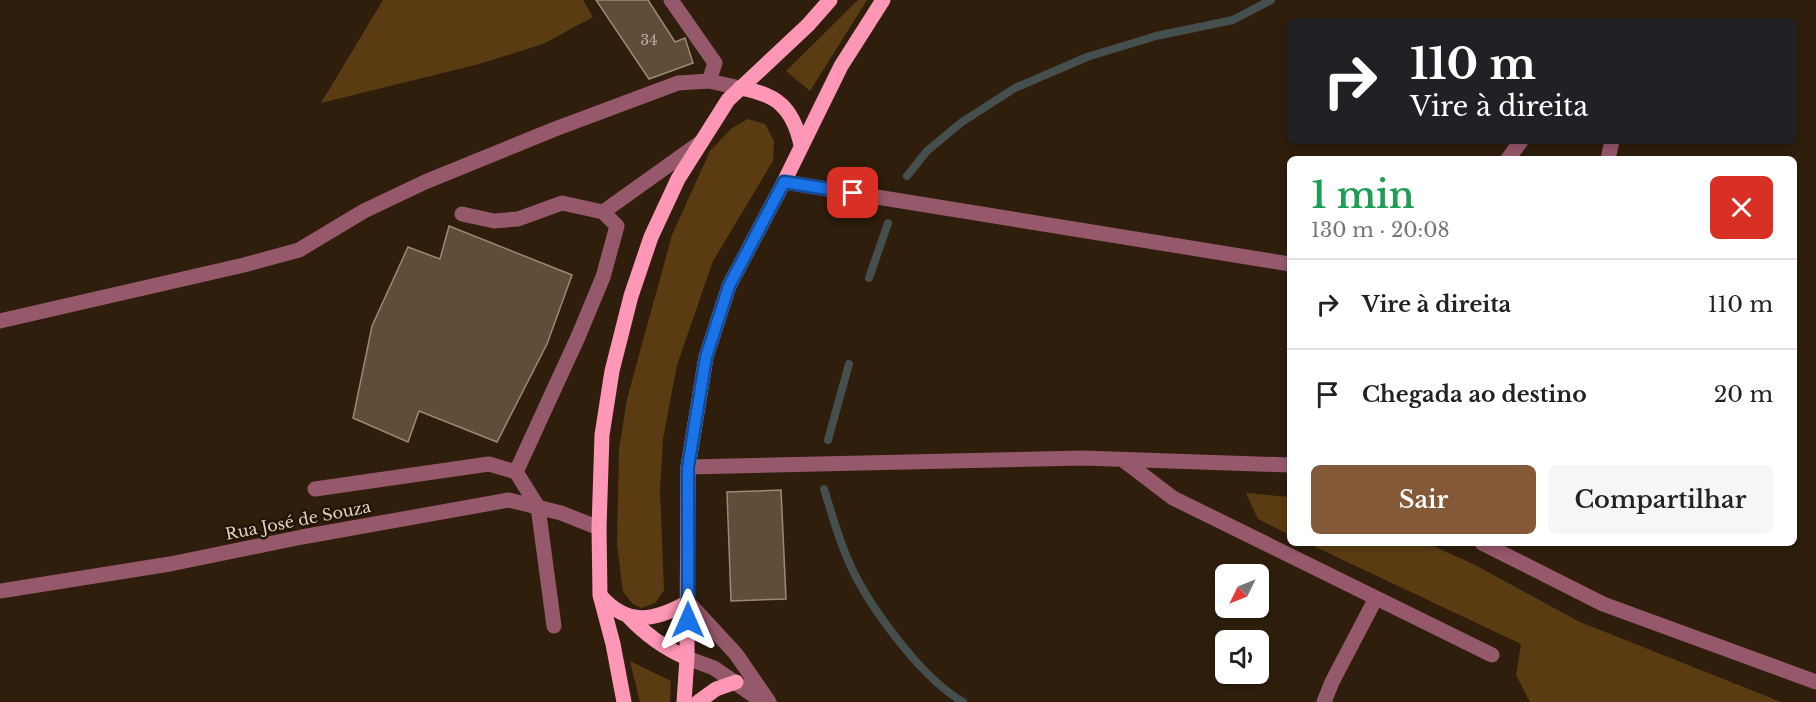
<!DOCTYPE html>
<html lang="pt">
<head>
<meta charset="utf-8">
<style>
	:root { --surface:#fff; --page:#f6f6f6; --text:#222; --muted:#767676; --line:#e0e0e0; --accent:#845938 }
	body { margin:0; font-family:"Libre Baskerville",serif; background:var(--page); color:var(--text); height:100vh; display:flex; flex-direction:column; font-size:22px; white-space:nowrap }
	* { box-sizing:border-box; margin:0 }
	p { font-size:20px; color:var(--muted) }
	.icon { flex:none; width:33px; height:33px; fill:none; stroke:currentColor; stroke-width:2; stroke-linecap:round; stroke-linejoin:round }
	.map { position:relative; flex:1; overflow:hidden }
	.panel { position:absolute; left:1287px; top:156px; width:510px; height:390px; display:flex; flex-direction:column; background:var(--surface); border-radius:9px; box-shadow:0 3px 9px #0003 }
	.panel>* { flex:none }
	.banner { position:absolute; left:1287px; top:18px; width:510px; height:126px; border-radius:9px; box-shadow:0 3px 9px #0003; background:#202124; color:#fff; overflow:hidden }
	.needle { width:39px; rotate:227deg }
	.fabs { position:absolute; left:1215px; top:564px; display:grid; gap:12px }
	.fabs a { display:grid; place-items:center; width:54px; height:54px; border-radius:9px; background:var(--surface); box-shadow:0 3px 9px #0003; font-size:30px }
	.pin { position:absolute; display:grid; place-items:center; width:51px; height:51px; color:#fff; margin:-26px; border-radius:12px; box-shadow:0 3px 9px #0006 }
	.me { position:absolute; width:66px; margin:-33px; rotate:0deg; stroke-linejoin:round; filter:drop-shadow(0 0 4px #0008) }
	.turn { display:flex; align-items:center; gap:21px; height:126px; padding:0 24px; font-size:27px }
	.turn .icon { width:78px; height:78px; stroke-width:2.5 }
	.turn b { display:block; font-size:42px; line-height:51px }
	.round { display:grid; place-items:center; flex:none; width:63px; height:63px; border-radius:9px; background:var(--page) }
	.head { display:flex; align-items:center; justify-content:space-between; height:102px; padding:0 24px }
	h1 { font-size:36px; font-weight:600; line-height:45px; color:#1e9e55 }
	.cta { display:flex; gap:12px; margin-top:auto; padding:12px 24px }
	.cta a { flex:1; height:69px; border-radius:9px; background:var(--accent); color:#fff; font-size:24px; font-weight:600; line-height:69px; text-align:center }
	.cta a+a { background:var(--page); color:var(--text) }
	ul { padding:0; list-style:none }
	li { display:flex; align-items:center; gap:18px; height:90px; padding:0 24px; border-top:2px solid var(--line) }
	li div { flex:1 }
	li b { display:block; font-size:22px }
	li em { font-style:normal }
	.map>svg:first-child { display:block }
	.green { fill:#5b3c12 }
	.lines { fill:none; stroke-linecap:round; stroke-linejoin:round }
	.stream { stroke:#454f4e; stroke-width:8 }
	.building { fill:#5f4d39; stroke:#9d8974; stroke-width:1.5 }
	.minor { stroke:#96586b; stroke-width:15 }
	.major { stroke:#fe96b6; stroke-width:15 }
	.route-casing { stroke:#114b97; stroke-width:15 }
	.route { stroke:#1a73e8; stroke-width:10 }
	.labels { text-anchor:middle; stroke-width:5; stroke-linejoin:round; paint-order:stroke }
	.number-label { font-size:14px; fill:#beb2a4 }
	.street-label { font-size:16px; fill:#ded3c8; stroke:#241403 }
</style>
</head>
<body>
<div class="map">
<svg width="1816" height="702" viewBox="0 0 1816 702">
	<rect width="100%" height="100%" fill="#2e1e0b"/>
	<path class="green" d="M383 0H583L593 17 543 44 479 64 321 103Z
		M858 0H867L810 91 786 71Z
		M748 119 765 124 774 141 773 161 713 261 677 365 663 439 660 490 664 590 655 603 641 608 633 604 623 592 617 544 619 449 627 399 672 235 710 151 732 128Z
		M1246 493 1290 497V535L1258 519Z
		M1307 543H1427L1473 564 1580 622 1781 702H1530L1516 675 1521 644Z
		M630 661 671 681 670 702H640Z"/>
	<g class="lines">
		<path class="stream" d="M907 176 927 151 962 122 1015 88 1087 57 1156 36 1233 20 1271 0
			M869 278 888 223
			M828 440 849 364
			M824 489C831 511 837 534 846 555 864 601 920 677 963 702"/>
	</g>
	<path class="building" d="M596 0H648L675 42 685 38 693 63 649 79Z
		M449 226 572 275 547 344 497 442 419 411 408 442 353 418 372 326 408 247 440 259Z
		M781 490 786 599 731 601 727 492Z"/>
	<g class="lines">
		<path class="minor" d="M671 0 715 63 709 81
			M1508 159 1521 141
			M1608 159 1612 141
			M784 182 1290 264
			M603 212 701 142
			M462 214 494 221 518 219 562 203 603 212 617 226 603 277 578 337 516 472
			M0 321 244 265 299 250 364 211 425 182 555 129 678 83 709 81 740 88
			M1123 460 1173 498 1492 655
			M688 467 1083 458 1290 465
			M315 489 489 464 516 472 538 507 554 626
			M1482 543 1603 604 1816 682
			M0 591 170 564 302 537 509 500 561 513 599 528
			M688 602 736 654 769 702
			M687 658 714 668 763 702
			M1324 702 1332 682 1376 598"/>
		<path class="major" d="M740 88C777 94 793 108 801 145
			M600 595C627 627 655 621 688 602
			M629 617C646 635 664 648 687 658
			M624 702 613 644 600 595 599 528 602 435 612 371 631 296 651 237 678 179 728 100 808 25 830 0
			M684 702 687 658 688 467 706 357 729 286 784 182 841 66 883 0
			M698 702 716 689 736 682"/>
	</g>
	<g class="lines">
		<defs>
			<path id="route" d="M688 620V467L706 357 729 286 784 182 853 193"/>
		</defs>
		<use href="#route" class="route-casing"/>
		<use href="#route" class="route"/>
	</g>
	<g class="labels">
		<g class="number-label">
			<text x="649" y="45">34</text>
		</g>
		<g class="street-label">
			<text transform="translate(298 520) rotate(-11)" y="6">Rua José de Souza</text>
		</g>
	</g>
</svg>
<div class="fabs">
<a><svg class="needle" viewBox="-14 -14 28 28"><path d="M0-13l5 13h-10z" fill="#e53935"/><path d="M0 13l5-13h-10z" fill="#767676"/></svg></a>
<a><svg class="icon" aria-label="sound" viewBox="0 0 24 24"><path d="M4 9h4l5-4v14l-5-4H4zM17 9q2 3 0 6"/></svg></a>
</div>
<div class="pin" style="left:853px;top:193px;background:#d93025"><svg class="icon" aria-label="arrive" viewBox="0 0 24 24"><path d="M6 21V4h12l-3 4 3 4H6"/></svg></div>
<svg class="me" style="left:688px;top:620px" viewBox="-20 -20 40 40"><path d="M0-17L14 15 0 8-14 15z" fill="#1a73e8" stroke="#fff" stroke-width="4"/></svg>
<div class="banner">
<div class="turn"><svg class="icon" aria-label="right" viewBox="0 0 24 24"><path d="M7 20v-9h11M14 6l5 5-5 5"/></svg><div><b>110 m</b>Vire à direita</div></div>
</div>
<section class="panel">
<div class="head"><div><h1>1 min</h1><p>130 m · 20:08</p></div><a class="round" style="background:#d93025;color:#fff"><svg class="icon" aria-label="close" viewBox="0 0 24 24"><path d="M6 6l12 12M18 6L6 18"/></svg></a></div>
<ul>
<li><svg class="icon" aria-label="right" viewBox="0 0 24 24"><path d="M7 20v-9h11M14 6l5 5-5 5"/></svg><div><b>Vire à direita</b></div><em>110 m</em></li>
<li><svg class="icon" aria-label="arrive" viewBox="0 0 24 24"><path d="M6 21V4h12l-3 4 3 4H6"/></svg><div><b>Chegada ao destino</b></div><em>20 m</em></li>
</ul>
<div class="cta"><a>Sair</a><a>Compartilhar</a></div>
</section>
</div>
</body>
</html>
